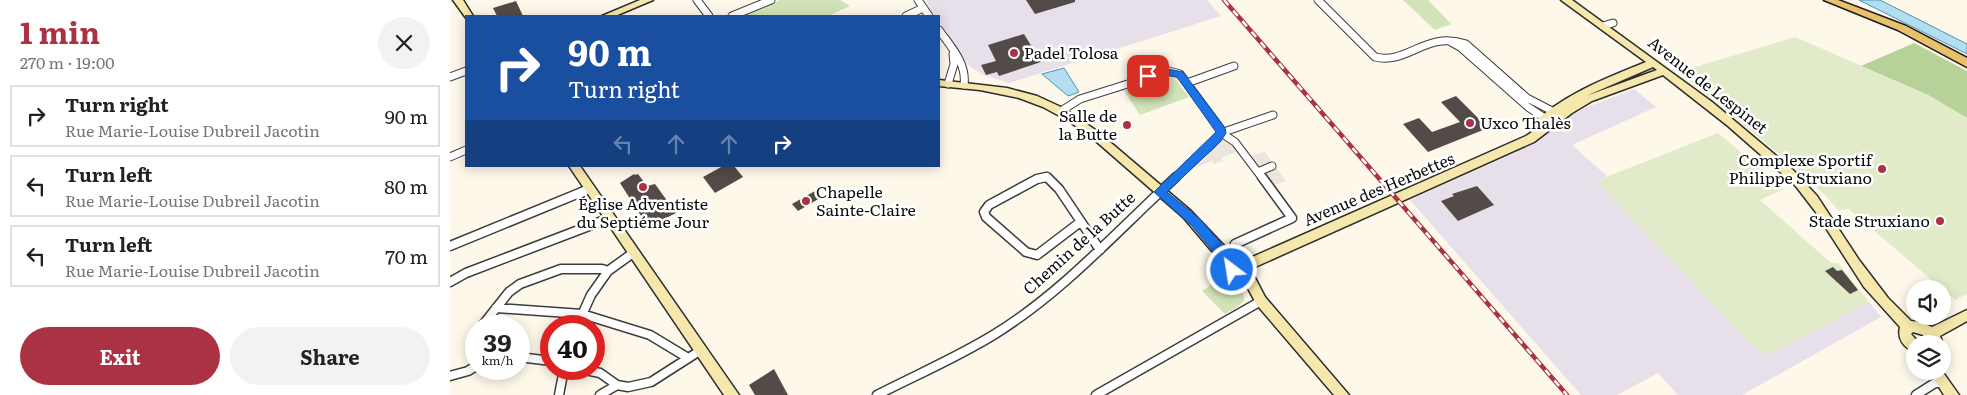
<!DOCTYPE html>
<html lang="en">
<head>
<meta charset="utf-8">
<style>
	:root { --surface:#fff; --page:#f2f2f2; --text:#222; --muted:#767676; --line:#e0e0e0; --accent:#aa3242 }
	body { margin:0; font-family:Literata,serif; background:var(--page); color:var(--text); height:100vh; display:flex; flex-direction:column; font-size:19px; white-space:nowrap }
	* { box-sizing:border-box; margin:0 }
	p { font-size:16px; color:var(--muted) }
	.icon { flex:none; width:28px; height:28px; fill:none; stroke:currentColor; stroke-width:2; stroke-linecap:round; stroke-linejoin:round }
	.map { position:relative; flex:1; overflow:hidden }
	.side { display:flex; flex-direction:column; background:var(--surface); width:450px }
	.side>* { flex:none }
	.banner { position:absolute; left:15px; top:15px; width:475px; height:152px; border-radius:0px; box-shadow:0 2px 12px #0003; background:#1a4fa0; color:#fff; overflow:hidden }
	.controls { position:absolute; left:1456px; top:280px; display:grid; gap:10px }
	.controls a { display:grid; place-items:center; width:45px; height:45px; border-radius:50%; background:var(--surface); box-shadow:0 2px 12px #0003; font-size:25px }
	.speed { position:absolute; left:15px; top:315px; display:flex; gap:10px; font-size:25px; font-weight:700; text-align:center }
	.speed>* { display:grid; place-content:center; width:65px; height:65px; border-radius:50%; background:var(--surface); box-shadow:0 2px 12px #0003; line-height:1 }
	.speed small { font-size:12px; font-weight:400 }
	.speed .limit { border:8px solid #d22; background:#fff; color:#111 }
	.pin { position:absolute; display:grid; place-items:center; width:42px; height:42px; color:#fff; margin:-21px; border-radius:10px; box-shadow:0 2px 8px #0006 }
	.me { position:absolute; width:55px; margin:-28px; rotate:329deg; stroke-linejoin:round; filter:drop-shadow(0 0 4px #0008) }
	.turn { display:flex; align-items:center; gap:18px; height:105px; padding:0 20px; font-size:22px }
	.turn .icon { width:65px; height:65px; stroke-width:2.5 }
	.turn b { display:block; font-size:35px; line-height:42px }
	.lanes { display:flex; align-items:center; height:48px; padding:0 20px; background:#0003; justify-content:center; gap:25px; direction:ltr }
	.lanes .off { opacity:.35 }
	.round { display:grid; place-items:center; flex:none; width:52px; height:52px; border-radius:26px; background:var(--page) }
	.head { display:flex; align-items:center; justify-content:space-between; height:85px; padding:0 20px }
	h1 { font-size:30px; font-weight:700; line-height:38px; color:var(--accent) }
	.primary-button { display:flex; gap:10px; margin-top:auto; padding:10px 20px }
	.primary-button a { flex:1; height:58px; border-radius:30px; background:var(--accent); color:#fff; font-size:20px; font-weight:700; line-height:58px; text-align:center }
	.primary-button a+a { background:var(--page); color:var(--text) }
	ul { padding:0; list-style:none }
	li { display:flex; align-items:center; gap:15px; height:62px; margin:0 10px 8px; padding:0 10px; border:2px solid var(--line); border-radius:0px }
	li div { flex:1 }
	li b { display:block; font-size:19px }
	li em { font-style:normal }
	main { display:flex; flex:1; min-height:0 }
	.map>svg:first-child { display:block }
	.industrial { fill:#e7dfe9 }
	.green { fill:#d2e3b8 }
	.forest { fill:#b7d299 }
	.pitch { fill:#e2ebc9 }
	.plaza { fill:#ebe5db }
	.water { fill:#b4ddef; stroke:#4396be }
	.building { fill:#524b48 }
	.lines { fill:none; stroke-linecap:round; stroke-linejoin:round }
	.street-far1-casing { stroke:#3d3d3d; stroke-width:9 }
	.street-casing { stroke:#3d3d3d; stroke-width:11 }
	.secondary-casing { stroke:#2c2c2c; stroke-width:3 }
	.primary-casing { stroke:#1b1b1b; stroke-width:3 }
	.street-far1 { stroke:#fff; stroke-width:7 }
	.street { stroke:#fff; stroke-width:8 }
	.secondary { fill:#f6e8ac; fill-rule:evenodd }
	.primary { fill:#e9c16d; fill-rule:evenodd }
	.rail-casing { stroke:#aa3242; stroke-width:4.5 }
	.rail { stroke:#fff; stroke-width:2.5; stroke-dasharray:7; stroke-linecap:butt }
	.route { fill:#1a73e8; stroke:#114b97 }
	.poi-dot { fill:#aa3242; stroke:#fff; stroke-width:2 }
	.labels { text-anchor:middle; stroke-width:5; stroke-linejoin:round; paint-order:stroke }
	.poi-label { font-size:16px; fill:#0a0a0a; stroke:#fff; text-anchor:start }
	.street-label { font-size:16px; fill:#0a0a0a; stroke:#fff }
</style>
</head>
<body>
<main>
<section class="side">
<div class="head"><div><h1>1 min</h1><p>270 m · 19:00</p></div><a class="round"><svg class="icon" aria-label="close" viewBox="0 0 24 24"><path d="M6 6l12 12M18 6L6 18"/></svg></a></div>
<ul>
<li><svg class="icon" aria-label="right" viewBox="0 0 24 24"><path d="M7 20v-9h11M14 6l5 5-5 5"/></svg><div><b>Turn right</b><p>Rue Marie-Louise Dubreil Jacotin</p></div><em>90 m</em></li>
<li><svg class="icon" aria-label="left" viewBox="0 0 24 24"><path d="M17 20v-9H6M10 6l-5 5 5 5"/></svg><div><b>Turn left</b><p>Rue Marie-Louise Dubreil Jacotin</p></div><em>80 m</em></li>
<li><svg class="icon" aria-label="left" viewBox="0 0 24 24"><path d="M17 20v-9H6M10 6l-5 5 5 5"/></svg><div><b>Turn left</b><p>Rue Marie-Louise Dubreil Jacotin</p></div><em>70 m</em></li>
</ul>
<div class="primary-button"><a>Exit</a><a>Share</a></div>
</section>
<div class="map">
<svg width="1517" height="395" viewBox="0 0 1517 395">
	<rect width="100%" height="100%" fill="#fdf8ea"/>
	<path class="industrial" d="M475 0H757L771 16 559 83 533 75 517 64 489 21V16H485Z
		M1184 89 1206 107 1122 145 1157 176 1147 181 1304 347 1320 354 1419 302 1431 317 1292 395H1228L1208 373 1167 395H1131L960 200 1067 152 1118 117 1135 108Z"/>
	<path class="green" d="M330 0H390L400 6 378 16H291Z
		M953 0H978L1001 24 985 30Z
		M719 75 723 76 739 97 690 115 674 91Z
		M777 275C796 297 805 298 775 314L752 291Z"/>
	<path class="forest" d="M1464 43 1517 71V118L1478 95 1411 66Z"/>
	<path class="pitch" d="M1345 37 1478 95 1517 118V294L1505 300 1399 209 1388 210 1378 198 1339 162 1231 74 1242 68Z
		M1268 133 1334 189 1310 200 1381 263H1388L1419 302 1320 354 1304 347 1146 181Z"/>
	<path class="plaza" d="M771 141 782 143 789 151 771 158 773 161 764 164 762 161 748 167 747 165 758 156 757 155 761 151 759 150Z
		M814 151 836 181 822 186 800 157Z"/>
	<path class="water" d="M1409 0H1430L1517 44V54Z
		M614 68 629 92 618 96 592 74Z"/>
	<path class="building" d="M576 0H625V2L585 14Z
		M66 1 73 16H47L43 8Z
		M574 34 591 62 549 76 547 72 536 75 531 65 546 61 538 45Z
		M1006 96 1038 128 978 152 953 124 969 118 982 132 1010 122 991 102Z
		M273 166H284L293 177 265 193 253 177Z
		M184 174 185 175 188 174 197 186 205 184 226 213 216 218 217 220 200 230 170 183Z
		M1027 186 1044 205 1008 221 991 201 1004 196 1002 194Z
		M365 191 370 198 348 211 342 204Z
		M1383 267 1387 271 1392 270 1408 290 1400 294 1375 271Z
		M324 369 338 395H305L299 385Z"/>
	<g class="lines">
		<defs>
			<path id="street-far1" d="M247 0 259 16
				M468 0 479 16
				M868 0 925 57C958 65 976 30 1016 44L1077 98 1108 114
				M282 16 321 0
				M456 16 473 8
				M1153 26 1163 23
				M489 30C501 47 517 63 514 85
				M1001 42 1010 47 1078 107 1099 121
				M0 77 16 71
				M737 83 784 66
				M498 84 504 64 503 54
				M611 111 630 99 719 71 730 74 770 128 771 133 761 145 724 179
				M771 133 785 142 813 179
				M771 133 823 115
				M0 157 16 150
				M808 172 822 166
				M589 179 597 177 599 179"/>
			<path id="street" d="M596 177 587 179 539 205 534 212 536 217 576 252 587 255 629 223
				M597 177 609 189 650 250
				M785 244 842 218 812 177
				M0 246 139 189
				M0 282 16 273 160 218
				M46 308 132 314 200 335 238 358
				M32 326 59 292 70 284 111 269H152L158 271 183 253
				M127 326 141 295 158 271
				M69 357 101 361
				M131 369 150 373 167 385
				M0 376 18 371 26 366
				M109 395 114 369
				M150 395 167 385 178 387 201 382 251 350
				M427 395C466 375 508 357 545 334 613 292 667 231 726 177
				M646 395 811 301
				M1466 395 1485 383H1492"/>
			<path id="secondary" d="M3 0H13L23 16H16V18Z
				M190 0H203L165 16H152Z
				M1111 0H1122L1262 102 1342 169 1367 196 1409 260 1438 298 1461 321 1470 322 1482 327 1517 310V321L1490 336 1493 344 1492 346V344H1480L1473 335 1463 332 1461 334 1470 344H1465V352C1454 348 1447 339 1450 327L1414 287 1365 211 1345 185 1278 126 1213 75 1142 101 1122 113 1084 142 805 267 803 274 815 297 899 395H884L807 305 794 281C784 282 775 275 778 264L761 250 733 217 640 136 617 120 593 107 569 98 530 90 489 86V80L557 88 587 96 613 108 647 131 741 211 782 254 800 258 1076 136 1082 132 1079 129 1080 126C1114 94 1154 79 1196 62ZM1203 67 1207 70 1136 96ZM791 265 793 268 791 271 789 268Z
				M119 166H130L289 395H274Z
				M1479 371H1492L1509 395H1494Z"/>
			<path id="primary" d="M1374 0H1388L1456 26 1517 58V67L1448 30Z"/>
		</defs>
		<use href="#street-far1" class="street-far1-casing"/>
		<use href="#street" class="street-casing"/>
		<use href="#secondary" class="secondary-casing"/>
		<use href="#primary" class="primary-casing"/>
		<use href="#street-far1" class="street-far1"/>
		<use href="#street" class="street"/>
		<use href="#secondary" class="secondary"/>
		<use href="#primary" class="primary"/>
		<defs>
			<path id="rail" d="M774 0 1117 395"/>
		</defs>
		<use href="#rail" class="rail-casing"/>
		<use href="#rail" class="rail"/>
	</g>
	<path class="route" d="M713 68 733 72 775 128 776 133 771 141 717 192 750 219 775 248 790 259 792 262 787 274H778L776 270 779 264 766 255 742 226 704 192 766 132 727 77 714 75 698 80 693 76 695 74Z"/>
	<g class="poi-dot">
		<circle cx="564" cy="53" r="5"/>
		<circle cx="1020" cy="123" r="5"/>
		<circle cx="677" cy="125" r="5"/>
		<circle cx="1432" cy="169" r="5"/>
		<circle cx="193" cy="187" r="5"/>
		<circle cx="356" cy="201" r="5"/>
		<circle cx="1490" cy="221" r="5"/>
	</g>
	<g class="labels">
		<g class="poi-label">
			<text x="574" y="59">Padel Tolosa</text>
			<text x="667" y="122" text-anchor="end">Salle de<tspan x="667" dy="18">la Butte</tspan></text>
			<text x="1030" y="129">Uxco Thalès</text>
			<text x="1422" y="166" text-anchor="end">Complexe Sportif<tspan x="1422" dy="18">Philippe Struxiano</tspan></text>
			<text x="366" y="198">Chapelle<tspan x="366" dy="18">Sainte-Claire</tspan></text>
			<text x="193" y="210" text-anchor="middle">Église Adventiste<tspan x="193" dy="18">du Septiéme Jour</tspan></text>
			<text x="1480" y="227" text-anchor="end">Stade Struxiano</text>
		</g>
		<g class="street-label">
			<text transform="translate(1258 85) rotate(38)" y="6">Avenue de Lespinet</text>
			<text transform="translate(929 189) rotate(-23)" y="6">Avenue des Herbettes</text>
			<text transform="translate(629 243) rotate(-42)" y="6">Chemin de la Butte</text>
		</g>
	</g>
</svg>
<div class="controls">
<a><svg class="icon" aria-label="sound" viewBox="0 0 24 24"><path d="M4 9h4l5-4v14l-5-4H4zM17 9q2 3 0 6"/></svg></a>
<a><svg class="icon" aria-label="layers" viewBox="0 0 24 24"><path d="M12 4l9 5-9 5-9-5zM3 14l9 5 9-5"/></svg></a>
</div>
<div class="speed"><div>39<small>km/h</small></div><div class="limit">40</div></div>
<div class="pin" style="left:698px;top:76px;background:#d93025"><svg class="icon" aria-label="arrive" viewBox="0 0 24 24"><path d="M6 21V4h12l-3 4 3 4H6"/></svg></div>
<svg class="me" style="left:782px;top:270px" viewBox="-20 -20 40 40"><circle r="17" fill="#1a73e8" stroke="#fff" stroke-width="3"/><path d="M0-11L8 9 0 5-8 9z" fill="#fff"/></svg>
<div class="banner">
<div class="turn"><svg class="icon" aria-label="right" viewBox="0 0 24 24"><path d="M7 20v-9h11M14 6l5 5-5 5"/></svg><div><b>90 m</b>Turn right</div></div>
<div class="lanes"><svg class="icon off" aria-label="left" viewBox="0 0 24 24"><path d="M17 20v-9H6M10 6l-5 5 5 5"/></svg><svg class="icon off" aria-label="ahead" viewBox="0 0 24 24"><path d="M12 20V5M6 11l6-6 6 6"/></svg><svg class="icon off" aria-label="ahead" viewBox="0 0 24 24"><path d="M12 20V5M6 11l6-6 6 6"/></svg><svg class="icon" aria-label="right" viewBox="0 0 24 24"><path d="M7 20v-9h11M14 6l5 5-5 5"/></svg></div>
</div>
</div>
</main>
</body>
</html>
